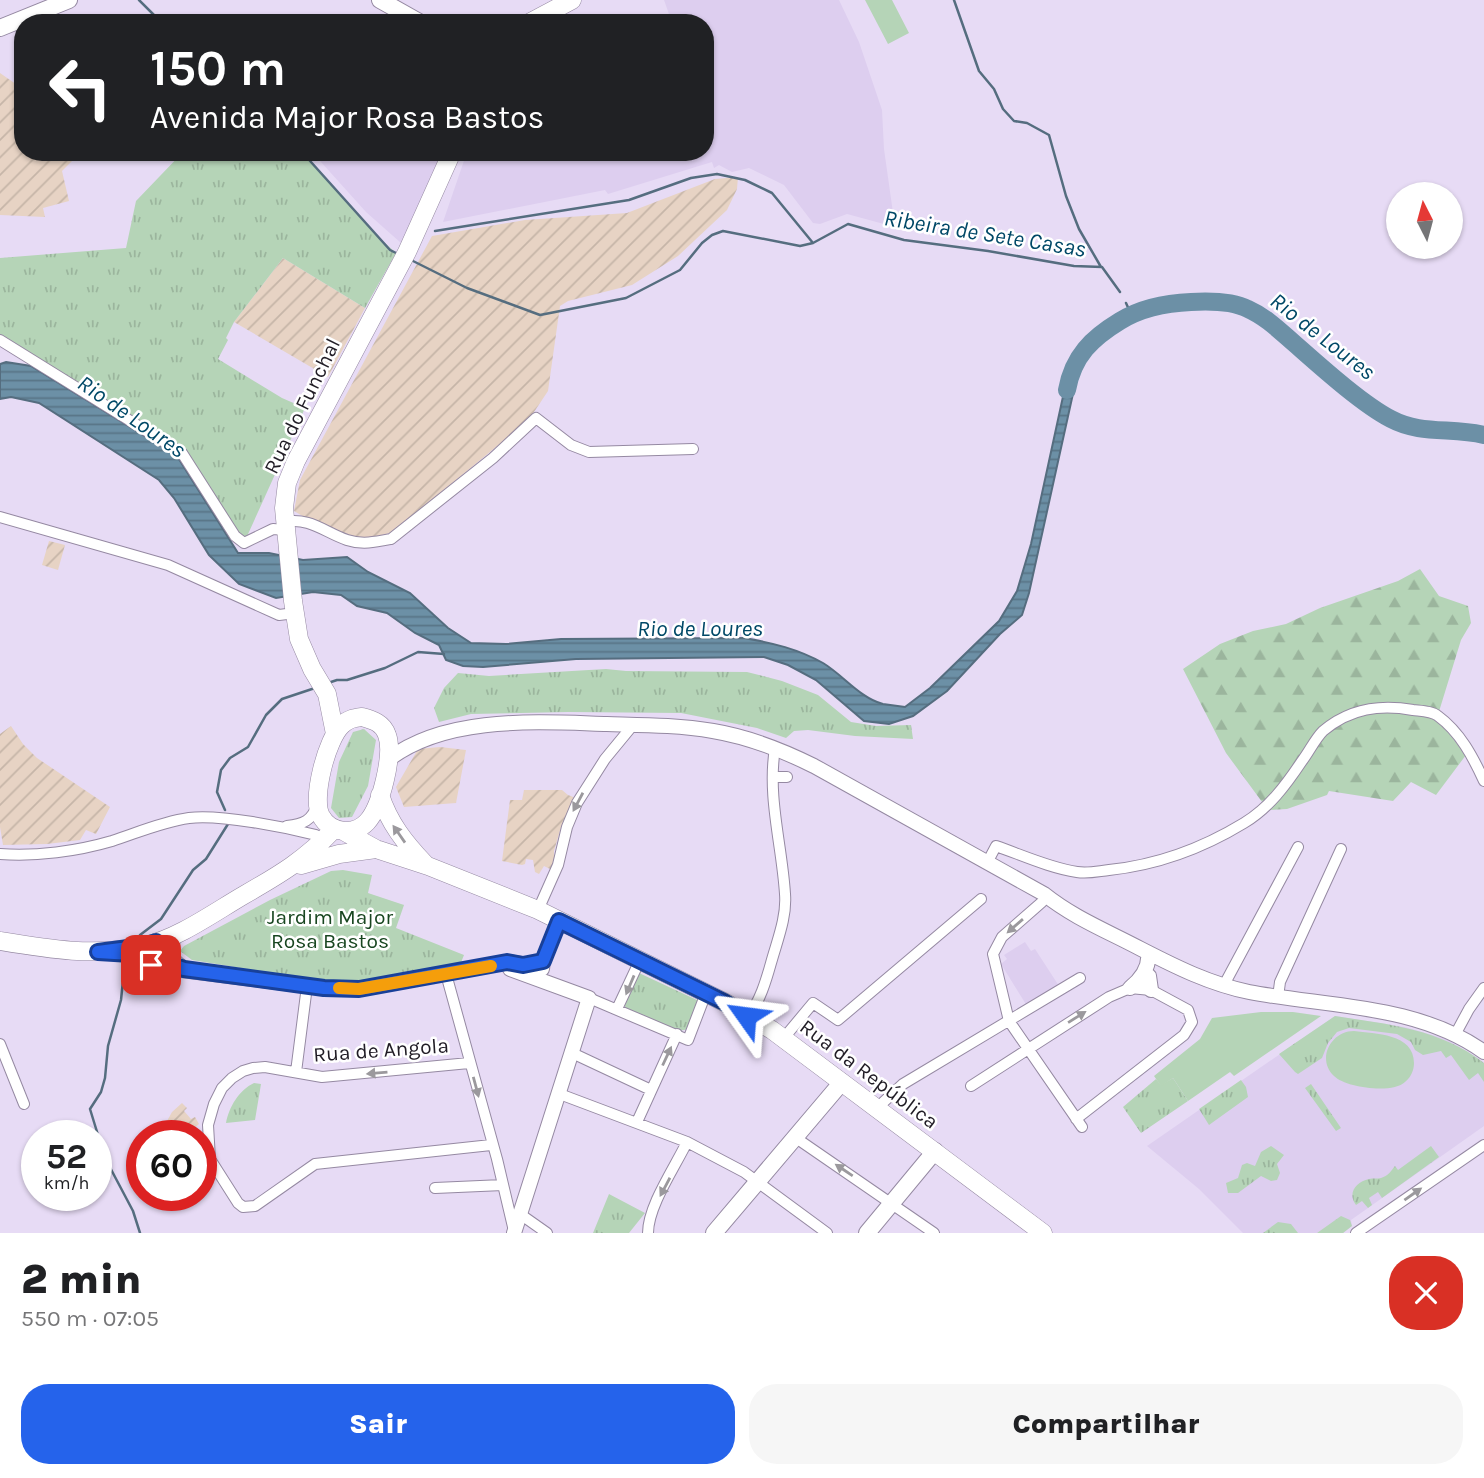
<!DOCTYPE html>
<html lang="pt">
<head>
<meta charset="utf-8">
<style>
	:root { --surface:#fff; --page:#f6f6f6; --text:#202124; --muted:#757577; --accent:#2563eb }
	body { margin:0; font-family:Karla,sans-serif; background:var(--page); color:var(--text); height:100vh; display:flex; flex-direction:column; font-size:26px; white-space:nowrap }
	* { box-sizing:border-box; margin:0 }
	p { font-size:23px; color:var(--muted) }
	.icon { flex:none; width:38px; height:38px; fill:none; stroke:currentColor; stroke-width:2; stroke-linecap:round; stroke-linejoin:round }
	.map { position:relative; height:1233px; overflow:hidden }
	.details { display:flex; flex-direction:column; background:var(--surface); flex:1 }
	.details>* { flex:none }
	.hud { position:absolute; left:14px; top:14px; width:700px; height:147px; border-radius:28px; box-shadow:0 2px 5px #0004; background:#202124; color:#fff; overflow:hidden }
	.needle { width:46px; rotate:354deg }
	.controls { position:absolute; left:1386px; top:182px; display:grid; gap:14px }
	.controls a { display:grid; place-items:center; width:77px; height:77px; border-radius:50%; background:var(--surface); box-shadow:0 2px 5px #0004; font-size:35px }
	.speed { position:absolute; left:21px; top:1120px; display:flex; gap:14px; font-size:35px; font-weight:700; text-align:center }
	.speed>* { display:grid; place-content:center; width:91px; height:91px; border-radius:50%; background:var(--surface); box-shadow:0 2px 5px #0004; line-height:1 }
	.speed small { font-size:18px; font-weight:400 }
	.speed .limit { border:10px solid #d22; background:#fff; color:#111 }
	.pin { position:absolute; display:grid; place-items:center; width:60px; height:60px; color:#fff; margin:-30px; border-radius:14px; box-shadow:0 4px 10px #0006 }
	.me { position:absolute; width:77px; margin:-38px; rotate:301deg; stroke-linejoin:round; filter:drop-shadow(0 0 5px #0008) }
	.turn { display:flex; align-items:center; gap:24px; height:147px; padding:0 21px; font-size:32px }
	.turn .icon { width:91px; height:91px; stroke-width:2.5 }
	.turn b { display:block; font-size:49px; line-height:60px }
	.round { display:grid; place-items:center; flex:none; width:74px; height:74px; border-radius:28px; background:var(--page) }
	.overview { display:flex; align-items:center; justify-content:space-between; height:119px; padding:0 21px }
	h1 { font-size:42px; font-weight:800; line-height:52px }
	.button { display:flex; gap:14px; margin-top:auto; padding:14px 21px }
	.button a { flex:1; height:80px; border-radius:28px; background:var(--accent); color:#fff; font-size:28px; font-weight:800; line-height:80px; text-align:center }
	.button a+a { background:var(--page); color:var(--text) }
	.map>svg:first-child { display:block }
	.built { fill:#ddceef }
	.industrial { fill:url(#industrial-furrows) }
	.grass { fill:url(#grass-tufts) }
	.forest { fill:url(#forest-firs) }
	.pitch { fill:#b5d4b7 }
	.water { fill:url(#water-rules); stroke:#556d7f; stroke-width:2 }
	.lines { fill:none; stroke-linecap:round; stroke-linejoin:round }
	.stream { stroke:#556d7f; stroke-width:2.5 }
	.river { stroke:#6c90a6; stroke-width:18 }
	.minor-casing { stroke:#9589a2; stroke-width:12 }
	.tertiary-casing { stroke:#9589a2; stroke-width:16 }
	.secondary-casing { stroke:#9589a2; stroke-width:18 }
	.primary-casing { stroke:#9589a2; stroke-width:19 }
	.minor { stroke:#fff; stroke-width:10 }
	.tertiary { stroke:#fff; stroke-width:14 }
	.secondary { stroke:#fff; stroke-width:16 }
	.primary { stroke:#fff; stroke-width:18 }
	.oneway { fill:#9b999d }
	.route-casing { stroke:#184099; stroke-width:18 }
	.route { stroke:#2563eb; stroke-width:12 }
	.slow { stroke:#f59e0b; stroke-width:12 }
	.labels { text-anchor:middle; stroke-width:5; stroke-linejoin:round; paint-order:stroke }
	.street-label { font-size:21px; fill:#201c25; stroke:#fff }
	.park-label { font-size:21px; fill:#184620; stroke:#fff }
	.water-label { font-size:23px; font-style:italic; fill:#004867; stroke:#fff }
</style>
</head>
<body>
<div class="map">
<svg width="1484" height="1233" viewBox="0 0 1484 1233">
	<defs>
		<pattern id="industrial-furrows" width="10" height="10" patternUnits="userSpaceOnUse" patternTransform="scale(1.75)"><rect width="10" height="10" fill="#e7d3c4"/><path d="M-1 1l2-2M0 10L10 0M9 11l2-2" fill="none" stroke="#c6b5a8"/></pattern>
		<pattern id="grass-tufts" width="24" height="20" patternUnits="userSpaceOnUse" patternTransform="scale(1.75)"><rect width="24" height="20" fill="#b5d4b7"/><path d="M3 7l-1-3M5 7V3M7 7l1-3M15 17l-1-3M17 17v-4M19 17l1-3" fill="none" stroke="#9bb59d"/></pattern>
		<pattern id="forest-firs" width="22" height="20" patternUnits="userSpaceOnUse" patternTransform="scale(1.75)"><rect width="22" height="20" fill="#b5d4b7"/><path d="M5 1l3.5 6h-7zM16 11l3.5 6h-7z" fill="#9bb59d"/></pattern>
		<pattern id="water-rules" width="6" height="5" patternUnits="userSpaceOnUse" patternTransform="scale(1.75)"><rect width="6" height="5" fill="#6c90a6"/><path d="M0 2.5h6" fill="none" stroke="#587587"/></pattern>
	</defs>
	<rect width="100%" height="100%" fill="#e7dbf5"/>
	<path class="built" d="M664 0H839L859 42 882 110 884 149 895 227 847 214 820 224 813 223 784 185 749 168 732 172 719 165 714 168 712 162 608 194 605 190 443 222 467 152H705V23H657L670 17Z
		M312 152H442L401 243 366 212Z
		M1025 942 1031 951 1035 949 1059 986 1027 1006 1001 964 1007 959 1004 955Z
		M1335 1016 1405 1027 1446 1039 1479 1059 1484 1063V1126L1351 1220 1352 1226 1343 1233H1243L1199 1189 1147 1146Z"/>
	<path class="industrial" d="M0 73 23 89V152H81L62 171 69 201 43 208 45 217 0 215Z
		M738 177 737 189 727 210 678 256 632 285 568 301 560 306 548 391 534 412 525 423 393 532 375 537 358 538 328 531 294 511 300 480 432 236 525 220 627 213 715 179Z
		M283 258 365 308 328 377 234 322Z
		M49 541 65 545 58 570 42 565Z
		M11 726 23 744 37 758 110 807 96 834 86 830 80 840 47 844 3 845 0 827V734Z
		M440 747 466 750 456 803 404 807 396 787 418 749Z
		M524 790H562L568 795 576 798 561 827 554 851V871L544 866 539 874 535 872 533 860 526 859 525 864 522 865 502 861 510 800H522Z
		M182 1103 187 1108 184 1111 191 1119 195 1117 199 1124 186 1135 167 1121 172 1112Z"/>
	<path class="grass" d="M183 152H302L374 233 396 253 365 308 283 258 234 322 226 338 228 340 218 359 282 398 305 408 244 543 182 453 0 340V258L126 248 136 201Z
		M606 669 626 671 747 672 782 681 818 695 851 722 876 726 911 725 913 739 855 736 808 730 794 731 786 738 757 728 681 713 568 712 471 714 439 722 434 708 444 688 458 673 489 676Z
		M364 729 376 740 368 786 352 817 339 818 331 808 339 762 353 732Z
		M343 870 372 875 368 893 404 905 396 928 464 955 460 965 360 981 327 982 192 960 180 951 184 946 270 900 331 871Z
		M639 973 699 1001 688 1029 680 1031 625 1008V1003Z
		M1335 1016C1387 1024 1441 1029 1484 1063V1082L1478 1073 1469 1080 1451 1055 1446 1058 1441 1051 1423 1055 1415 1050 1411 1042 1397 1034 1349 1028 1337 1032 1328 1043 1322 1058 1298 1074 1295 1072 1279 1054Z
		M1173 1078 1188 1101 1141 1133 1123 1107 1156 1079 1161 1085Z
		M1241 1080 1246 1087 1248 1097 1209 1125 1199 1109Z
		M254 1083 261 1084 255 1120 226 1123C229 1107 239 1090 254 1083Z
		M1311 1084 1341 1128 1336 1131 1305 1088Z
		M1271 1146 1284 1155 1277 1164 1280 1173 1277 1180 1271 1181 1261 1176 1238 1193H1228L1226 1183 1238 1178 1242 1165 1247 1163 1255 1166 1261 1152Z
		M1431 1146 1439 1157 1382 1198 1378 1192 1369 1198 1372 1205 1368 1208 1362 1201 1356 1205C1347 1193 1356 1182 1369 1179 1373 1178 1377 1179 1381 1178 1388 1176 1391 1171 1395 1166L1398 1170Z
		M609 1194 645 1213 629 1233H593Z
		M1341 1216 1350 1220 1352 1226 1343 1233H1317Z
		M1278 1222 1291 1224 1298 1233H1263Z"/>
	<path class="forest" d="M1420 569 1439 596 1468 606 1471 623 1461 640 1437 718 1466 755 1436 795 1411 782 1393 801 1329 791 1327 795 1287 809 1268 810 1226 753 1183 669 1220 644 1253 631 1286 624 1320 608 1398 581Z"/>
	<path class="pitch" d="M865 0H892L909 33 888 44Z
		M1261 1012H1293L1321 1016 1234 1076 1230 1072 1188 1101 1173 1078 1161 1086 1154 1076 1200 1039 1212 1018Z
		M1354 1031C1375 1034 1414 1033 1414 1063 1414 1070 1411 1077 1405 1082 1393 1094 1346 1088 1334 1076 1316 1059 1331 1031 1354 1031Z"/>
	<path class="water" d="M6 362 31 366 177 456 238 553H269L303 560 347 557 368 572 410 593 448 628 471 643 506 644 561 639 744 638C773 643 798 649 823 663 843 675 860 698 883 704 890 705 898 706 905 707L930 688 999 621 1017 591 1031 544 1069 369 1078 371 1029 593 1022 615 1000 634 947 691 913 716 889 724 864 721 816 680 788 665 764 657 576 659 483 667 463 666 446 660 439 645 415 633 387 613 357 606 341 595 313 592 276 598 239 584 209 555 174 498 159 480 39 403 11 397 0 399V364Z"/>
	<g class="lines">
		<path class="stream" d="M139 0 162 23
			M954 0 979 71 994 89 1003 109 1014 121 1027 123 1049 135 1066 196 1079 229 1101 267
			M302 152 390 250 398 254
			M435 231 629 200 691 178 717 174 745 180 772 193 813 243
			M413 261 467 288 540 315 626 298 680 270 702 243 712 235 723 231 800 246 813 243 848 224 904 240 988 251 1074 266 1102 267 1120 292
			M1126 303 1131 314
			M328 683 337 680H347L385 668 418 652 444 654
			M225 810 217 792 221 770 230 758 248 747 266 715 282 699 315 688
			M140 935 161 919 193 870 206 859 228 824
			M124 971 121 1000 108 1046 105 1078 101 1092 90 1109 105 1158 133 1211 140 1233"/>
		<path class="river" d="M1067 390C1073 356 1092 338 1120 321 1141 308 1166 303 1191 302 1208 301 1232 301 1248 309 1266 317 1280 331 1295 344 1320 366 1362 404 1391 419 1421 435 1452 427 1484 435"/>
		<defs>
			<path id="minor" d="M0 340 182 453 235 536 244 543 273 529 285 530
				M0 517 168 565 279 615 295 613
				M284 522C310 517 324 532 347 540 362 545 376 542 391 539L493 458 536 418 571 445 589 452 693 449
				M773 777H787
				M287 826C303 824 312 821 317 805
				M0 854C35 857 78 851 112 841 137 833 161 822 189 818 220 814 284 827 316 835
				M987 863 996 846C1022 855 1050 868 1077 872 1088 874 1099 871 1109 870 1157 865 1203 848 1244 823 1269 808 1286 785 1302 761 1309 752 1315 739 1323 731 1350 708 1380 704 1413 710 1421 711 1432 711 1438 716 1460 732 1473 757 1484 781
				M1042 902 1002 937 993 954 1009 1021 1082 1127
				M538 910 558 865 567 827 577 803 605 759 633 725
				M446 974 497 1159 514 1231
				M1224 985 1298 847
				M1278 997 1280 982 1341 849
				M589 998 688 1040 706 993
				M617 1009 640 960
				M748 1017C760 1001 766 981 771 963 777 941 787 917 785 894 782 845 767 797 775 748
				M1455 1035 1469 1009 1484 988
				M783 1039 813 1003 838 1020 981 899
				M0 1044 24 1104
				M570 1052 651 1090
				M469 1063 322 1077 265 1067 253 1068 243 1071 232 1078 222 1088 214 1104 208 1125 210 1159 238 1203 243 1207 255 1206 315 1164 491 1145
				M296 1072 307 986
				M971 1086 1109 997 1130 988 1151 990 1188 1010 1192 1022 1184 1035 1076 1119
				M557 1093 687 1142 744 1172 827 1233
				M877 1108 903 1084 1080 978
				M637 1122 677 1034
				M796 1138 934 1233
				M435 1188 503 1185
				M520 1214 547 1233
				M648 1233C648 1206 675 1167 687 1142
				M1356 1233 1484 1145"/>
			<path id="tertiary" d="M389 759C447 715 538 722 607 724 642 725 678 725 713 731 749 737 782 750 814 766L1044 894C1074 918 1107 931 1141 949 1176 967 1210 984 1249 992 1328 1007 1417 1004 1484 1052
				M179 932C165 949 166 956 183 968
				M117 953C134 954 142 964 158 967L324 988 359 989 507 962 529 965 543 961
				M510 969 589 998 514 1233
				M542 969 543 961 559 921
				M1149 976 1151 990
				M1130 988C1141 979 1150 968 1148 953"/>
			<path id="secondary" d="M380 0 421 23
				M0 28 69 0
				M714 1233 842 1082
				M867 1233 935 1151"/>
			<path id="primary" d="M529 23 572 0
				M362 717C373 720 383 723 387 735 394 754 381 807 367 822 354 836 330 833 321 816 311 799 327 738 342 725 348 719 354 718 362 717Z
				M335 734 327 694 312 669 299 639 293 601 284 508 287 483 296 461 407 252 452 152
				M380 795C389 823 405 843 425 864
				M345 832 376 849 428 866 538 910 724 1002 772 1030 1043 1233
				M301 865 339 854 376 849
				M0 941C48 949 95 957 144 946 179 938 213 913 244 895 279 875 306 859 334 829"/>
		</defs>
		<use href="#minor" class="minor-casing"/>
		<use href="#tertiary" class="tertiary-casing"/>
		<use href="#secondary" class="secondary-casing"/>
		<use href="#primary" class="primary-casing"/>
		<use href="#minor" class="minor"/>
		<use href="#tertiary" class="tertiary"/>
		<use href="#secondary" class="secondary"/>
		<use href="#primary" class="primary"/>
	</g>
	<defs><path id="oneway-solid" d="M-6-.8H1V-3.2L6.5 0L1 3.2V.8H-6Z" transform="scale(1.75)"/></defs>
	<g class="oneway">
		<use href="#oneway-solid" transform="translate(578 802) rotate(118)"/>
		<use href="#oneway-solid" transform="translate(399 834) rotate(-125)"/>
		<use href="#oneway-solid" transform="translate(1015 926) rotate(139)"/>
		<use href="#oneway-solid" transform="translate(630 985) rotate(113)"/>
		<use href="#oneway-solid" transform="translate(1077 1017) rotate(-32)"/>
		<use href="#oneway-solid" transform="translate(667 1056) rotate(-65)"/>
		<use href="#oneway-solid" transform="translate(377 1073) rotate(175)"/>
		<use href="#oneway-solid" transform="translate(476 1087) rotate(75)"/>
		<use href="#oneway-solid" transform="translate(844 1170) rotate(-146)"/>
		<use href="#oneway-solid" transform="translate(665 1187) rotate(118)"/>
		<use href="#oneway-solid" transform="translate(1413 1194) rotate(-35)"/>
	</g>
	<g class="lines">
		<defs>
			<path id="route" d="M151 965 131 954 98 952 144 946 156 942 170 964 184 969 324 988 359 989 507 962 523 965 543 961 559 921 724 1002 746 1016"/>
		</defs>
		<use href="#route" class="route-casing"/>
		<use href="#route" class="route"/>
		<path class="slow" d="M339 988 359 989 491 966"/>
	</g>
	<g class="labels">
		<g class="street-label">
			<text transform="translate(302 406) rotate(-64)" y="7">Rua do Funchal</text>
			<text transform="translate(381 1050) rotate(-4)" y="7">Rua de Angola</text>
			<text transform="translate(869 1074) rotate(37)" y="7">Rua da República</text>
		</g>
		<g class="park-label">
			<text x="330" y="924">Jardim Major<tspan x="330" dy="24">Rosa Bastos</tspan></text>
		</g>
		<g class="water-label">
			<text transform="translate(985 233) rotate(9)" y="8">Ribeira de Sete Casas</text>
			<text transform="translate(1323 336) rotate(38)" y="8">Rio de Loures</text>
			<text transform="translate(132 416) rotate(35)" y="8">Rio de Loures</text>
			<text x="700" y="636">Rio de Loures</text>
		</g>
	</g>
</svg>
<div class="controls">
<a><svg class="needle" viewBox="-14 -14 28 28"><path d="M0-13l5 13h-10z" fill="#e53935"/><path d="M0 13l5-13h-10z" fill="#757577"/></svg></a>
</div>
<div class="speed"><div>52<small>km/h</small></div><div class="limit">60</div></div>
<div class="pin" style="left:151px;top:965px;background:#d93025"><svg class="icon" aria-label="arrive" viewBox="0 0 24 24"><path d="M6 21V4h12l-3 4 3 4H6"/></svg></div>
<svg class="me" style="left:746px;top:1016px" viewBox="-20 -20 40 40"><path d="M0-17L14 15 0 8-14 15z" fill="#2563eb" stroke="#fff" stroke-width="4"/></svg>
<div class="hud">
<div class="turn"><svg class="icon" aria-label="left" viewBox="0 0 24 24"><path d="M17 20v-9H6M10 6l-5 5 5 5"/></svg><div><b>150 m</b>Avenida Major Rosa Bastos</div></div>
</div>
</div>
<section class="details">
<div class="overview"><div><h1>2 min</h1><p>550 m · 07:05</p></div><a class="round" style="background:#d93025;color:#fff"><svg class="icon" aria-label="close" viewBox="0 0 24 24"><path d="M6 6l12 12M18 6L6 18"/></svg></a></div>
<div class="button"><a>Sair</a><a>Compartilhar</a></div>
</section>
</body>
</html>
